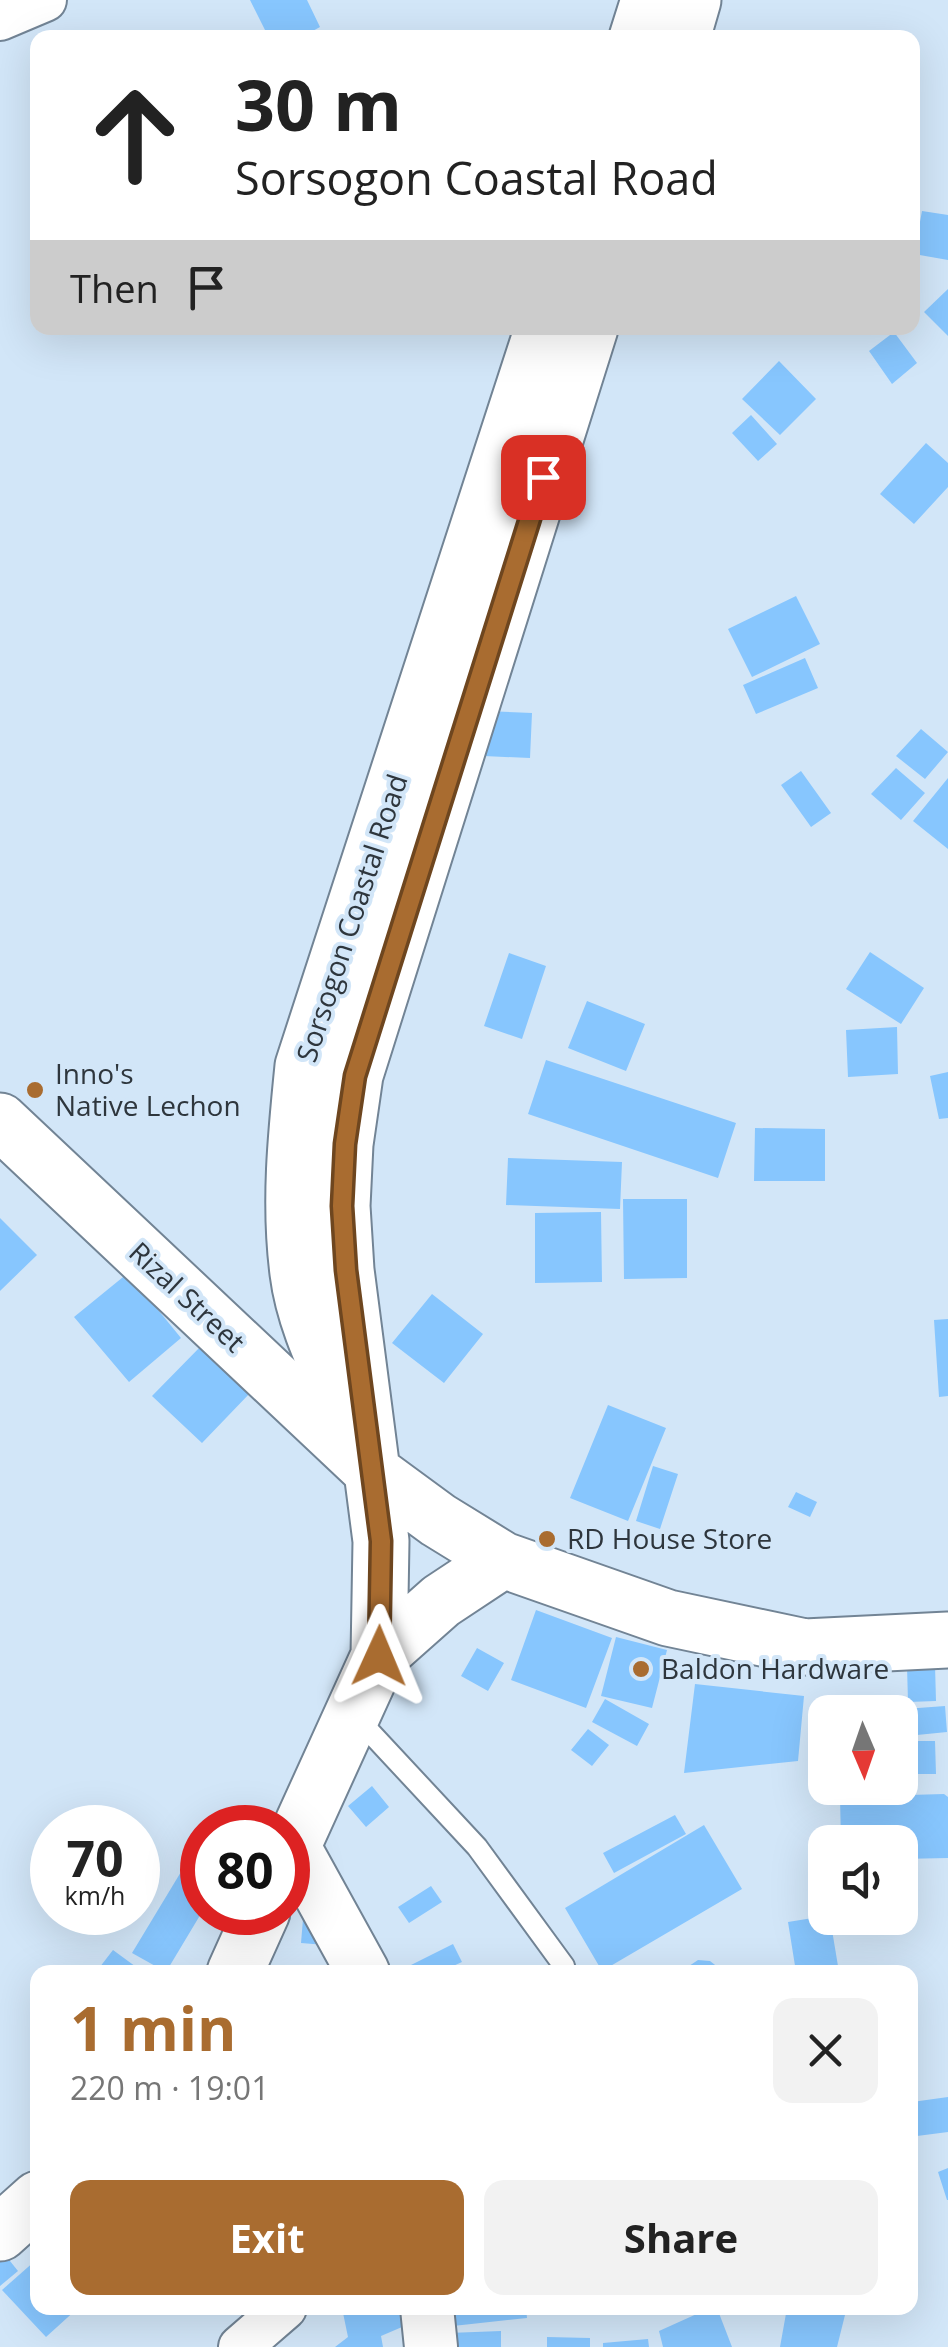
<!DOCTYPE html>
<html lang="en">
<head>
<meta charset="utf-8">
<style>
	:root { --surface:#fff; --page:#f2f2f2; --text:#222; --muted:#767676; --accent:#a96c30 }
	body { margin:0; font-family:"Open Sans",sans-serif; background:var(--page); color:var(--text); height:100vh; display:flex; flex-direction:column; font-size:38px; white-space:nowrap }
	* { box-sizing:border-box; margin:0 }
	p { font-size:32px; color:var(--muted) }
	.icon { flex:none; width:55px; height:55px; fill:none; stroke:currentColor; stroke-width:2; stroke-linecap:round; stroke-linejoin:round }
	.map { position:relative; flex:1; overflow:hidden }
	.panel { position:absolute; left:30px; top:1965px; width:888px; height:350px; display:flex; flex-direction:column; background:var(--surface); border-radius:20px; box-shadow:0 10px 40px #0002 }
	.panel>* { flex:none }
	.guide { position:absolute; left:30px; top:30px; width:890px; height:305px; border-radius:20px; box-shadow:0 10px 40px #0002; background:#fff; color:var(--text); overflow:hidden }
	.needle { width:65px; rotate:178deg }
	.buttons { position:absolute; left:808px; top:1695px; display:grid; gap:20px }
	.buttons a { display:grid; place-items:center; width:110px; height:110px; border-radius:20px; background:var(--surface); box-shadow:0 10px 40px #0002; font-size:50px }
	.speed { position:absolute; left:30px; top:1805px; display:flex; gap:20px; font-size:50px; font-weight:700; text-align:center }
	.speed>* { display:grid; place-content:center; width:130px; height:130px; border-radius:50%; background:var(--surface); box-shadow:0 10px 40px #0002; line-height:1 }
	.speed small { font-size:25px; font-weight:400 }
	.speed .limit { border:15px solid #d22; background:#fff; color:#111 }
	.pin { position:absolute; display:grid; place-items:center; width:85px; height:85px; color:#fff; margin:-42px; border-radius:20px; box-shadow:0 5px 15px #0006 }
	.me { position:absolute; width:110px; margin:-55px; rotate:1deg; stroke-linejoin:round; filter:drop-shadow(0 0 8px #0008) }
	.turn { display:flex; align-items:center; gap:35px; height:210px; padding:0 40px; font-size:45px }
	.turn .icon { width:130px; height:130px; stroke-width:2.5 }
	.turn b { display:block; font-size:70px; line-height:85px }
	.then { display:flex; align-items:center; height:95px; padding:0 40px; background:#0003; gap:20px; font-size:38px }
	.round { display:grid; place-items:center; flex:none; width:105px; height:105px; border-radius:20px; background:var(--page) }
	.head { display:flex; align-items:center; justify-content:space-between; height:170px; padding:0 40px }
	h1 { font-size:60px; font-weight:700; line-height:75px; color:var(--accent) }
	.button { display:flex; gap:20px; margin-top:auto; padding:20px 40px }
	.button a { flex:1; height:115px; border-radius:20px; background:var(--accent); color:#fff; font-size:40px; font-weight:700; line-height:115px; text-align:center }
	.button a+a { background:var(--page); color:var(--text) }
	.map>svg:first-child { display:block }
	.building { fill:#87c6fe }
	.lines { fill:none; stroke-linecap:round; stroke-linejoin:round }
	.service-casing { stroke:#728495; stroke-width:24 }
	.minor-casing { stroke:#728495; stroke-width:46 }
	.tertiary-casing { stroke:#728495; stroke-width:56 }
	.primary-casing { stroke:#728495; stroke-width:59 }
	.trunk-casing { stroke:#728495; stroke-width:59 }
	.service { stroke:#fff; stroke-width:20 }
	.minor { stroke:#fff; stroke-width:42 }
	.tertiary { stroke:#fff; stroke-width:52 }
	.primary { stroke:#fff; stroke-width:55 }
	.trunk { stroke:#fff; stroke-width:55 }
	.route-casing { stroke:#6e461f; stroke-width:25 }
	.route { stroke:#a96c30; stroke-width:18 }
	.poi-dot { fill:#a96c30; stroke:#d2e6f8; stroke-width:4 }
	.labels { text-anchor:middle; stroke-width:8; stroke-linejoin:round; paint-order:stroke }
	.street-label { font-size:28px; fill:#2e363d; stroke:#d2e6f8 }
	.poi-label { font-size:28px; fill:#2e363d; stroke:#d2e6f8; text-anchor:start }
</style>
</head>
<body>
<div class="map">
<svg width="948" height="2347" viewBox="0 0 948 2347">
	<rect width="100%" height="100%" fill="#d2e6f8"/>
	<path class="building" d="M250 0H307L320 27 300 38H269Z
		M922 211 948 215V260L914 254Z
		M948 289V336L924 312Z
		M894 332 917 363 892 384 869 351Z
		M779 361 816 399 780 435 742 399Z
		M751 415 777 444 758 461 732 433Z
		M926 443 948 463V487L914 524 880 494Z
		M796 596 820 644 752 677 728 629Z
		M805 658 818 688 756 714 743 685Z
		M485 711 532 713 530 758 484 756Z
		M921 729 948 752 925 779 896 756Z
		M896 768 925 793 901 820 871 794Z
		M801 771 831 813 811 827 781 785Z
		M948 778V849L913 821Z
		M870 952 924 988 901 1024 846 989Z
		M509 953 546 966 522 1039 484 1026Z
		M587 1001 645 1024 626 1071 568 1048Z
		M897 1027 898 1074 848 1077 846 1030Z
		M546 1060 736 1123 718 1178 528 1114Z
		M948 1072V1118L939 1119 930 1076Z
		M755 1128 825 1129V1181H754Z
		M508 1158 622 1162 620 1209 506 1205Z
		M623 1199H687V1278L624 1279Z
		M601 1212 602 1282 535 1283V1213Z
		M0 1218 37 1255 0 1291Z
		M128 1273 181 1338 129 1382 74 1317Z
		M432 1294 483 1334 444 1383 392 1343Z
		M948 1319V1396L939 1397 934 1320Z
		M202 1345 251 1392 202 1443 152 1396Z
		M608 1405 666 1428 628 1521 570 1498Z
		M653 1466 678 1474 660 1529 636 1521Z
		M796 1492 817 1502 810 1517 788 1507Z
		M536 1610 612 1638 586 1708 511 1680Z
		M616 1637 667 1650 652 1708 601 1696Z
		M477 1648 504 1663 488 1691 461 1676Z
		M935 1665 936 1701 908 1702 907 1666Z
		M695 1684 804 1696 798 1761 684 1773Z
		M605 1699 649 1724 637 1746 592 1722Z
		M945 1706 947 1732 907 1736 905 1709Z
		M588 1729 609 1745 592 1766 571 1750Z
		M900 1741H935L936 1774H900Z
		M372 1786 389 1807 366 1827 348 1806Z
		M944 1794 948 1797V1858L900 1859V1842H841L840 1797Z
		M675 1815 686 1834 614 1873 603 1853Z
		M704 1825 742 1889 602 1971 565 1908Z
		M196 1847 202 1851V1912L166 1972 132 1953Z
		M431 1886 442 1902 409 1923 398 1907Z
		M825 1916 830 1918 839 1972H796L788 1922Z
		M303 1919 328 1921 325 1945 301 1943Z
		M453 1944 462 1962 440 1972H410L407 1967Z
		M113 1950 143 1972H96Z
		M698 1960 710 1961 724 1972H680Z
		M948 2097V2132L917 2136 912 2102Z
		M948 2168V2200H947L938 2172Z
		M6 2256 18 2271 0 2286V2260Z
		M36 2260 38 2308H78L46 2337 2 2290Z
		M342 2308H402V2327L381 2336 383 2347H335L348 2337Z
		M452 2308H526L527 2318 453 2326Z
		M710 2308H717L732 2347H663L659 2331Z
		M787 2308H821L845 2315 837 2347H780Z
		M501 2331V2347H450L449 2333Z
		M547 2337 590 2338V2347H547Z
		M648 2339 649 2347H603V2343Z"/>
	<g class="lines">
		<defs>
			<path id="service" d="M355 1716 477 1847 564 1966 565 1972"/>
			<path id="minor" d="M0 19 45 0
				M240 2347 285 2308"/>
			<path id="tertiary" d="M293 1845 363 1972
				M427 2308 431 2347"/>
			<path id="primary" d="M0 1121 374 1473"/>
			<path id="trunk" d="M637 38 649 0
				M682 38 693 0
				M346 1410C327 1366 304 1321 298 1273 289 1204 296 1135 303 1066L543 328
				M374 1473 438 1520 503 1560 668 1618 805 1647 948 1640
				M379 1656 381 1541 346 1270 342 1206 345 1144 355 1075 590 328
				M288 1856 379 1656 441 1601 503 1560
				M235 1972 262 1912
				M0 2233 38 2199"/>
		</defs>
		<use href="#service" class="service-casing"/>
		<use href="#minor" class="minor-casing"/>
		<use href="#tertiary" class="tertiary-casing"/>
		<use href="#primary" class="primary-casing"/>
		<use href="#trunk" class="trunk-casing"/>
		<use href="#service" class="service"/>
		<use href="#minor" class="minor"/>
		<use href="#tertiary" class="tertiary"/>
		<use href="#primary" class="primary"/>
		<use href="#trunk" class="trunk"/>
	</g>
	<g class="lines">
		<defs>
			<path id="route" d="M379 1656 381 1541 346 1270 342 1206 345 1144 355 1076 543 477"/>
		</defs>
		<use href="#route" class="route-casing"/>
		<use href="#route" class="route"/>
	</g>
	<g class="poi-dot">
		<circle cx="35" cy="1090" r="10"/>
		<circle cx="547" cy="1539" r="10"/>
		<circle cx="641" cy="1669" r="10"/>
	</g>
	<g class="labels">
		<g class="street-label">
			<text transform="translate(352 918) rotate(-72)" y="10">Sorsogon Coastal Road</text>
			<text transform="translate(187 1297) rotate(43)" y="10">Rizal Street</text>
		</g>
		<g class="poi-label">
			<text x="55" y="1084">Inno's<tspan x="55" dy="32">Native Lechon</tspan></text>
			<text x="567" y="1549">RD House Store</text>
			<text x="661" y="1679">Baldon Hardware</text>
		</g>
	</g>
</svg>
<div class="buttons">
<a><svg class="needle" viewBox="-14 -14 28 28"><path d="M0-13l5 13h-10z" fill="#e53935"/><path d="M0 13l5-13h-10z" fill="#767676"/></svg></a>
<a><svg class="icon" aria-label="sound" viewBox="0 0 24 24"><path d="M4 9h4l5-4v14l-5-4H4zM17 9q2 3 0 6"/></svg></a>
</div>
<div class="speed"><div>70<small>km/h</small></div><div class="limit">80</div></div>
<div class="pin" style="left:543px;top:477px;background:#d93025"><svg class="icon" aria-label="arrive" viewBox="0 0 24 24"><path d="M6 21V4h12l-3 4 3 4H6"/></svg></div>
<svg class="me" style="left:379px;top:1656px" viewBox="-20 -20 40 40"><path d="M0-17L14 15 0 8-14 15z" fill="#a96c30" stroke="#fff" stroke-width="4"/></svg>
<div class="guide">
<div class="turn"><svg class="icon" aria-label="ahead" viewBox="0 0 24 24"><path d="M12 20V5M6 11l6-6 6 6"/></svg><div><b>30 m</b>Sorsogon Coastal Road</div></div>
<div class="then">Then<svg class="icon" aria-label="arrive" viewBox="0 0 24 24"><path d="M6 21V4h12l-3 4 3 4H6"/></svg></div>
</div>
<section class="panel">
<div class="head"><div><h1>1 min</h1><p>220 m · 19:01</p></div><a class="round"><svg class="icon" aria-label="close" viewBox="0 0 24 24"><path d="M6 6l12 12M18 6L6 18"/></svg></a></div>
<div class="button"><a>Exit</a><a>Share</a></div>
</section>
</div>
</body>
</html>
